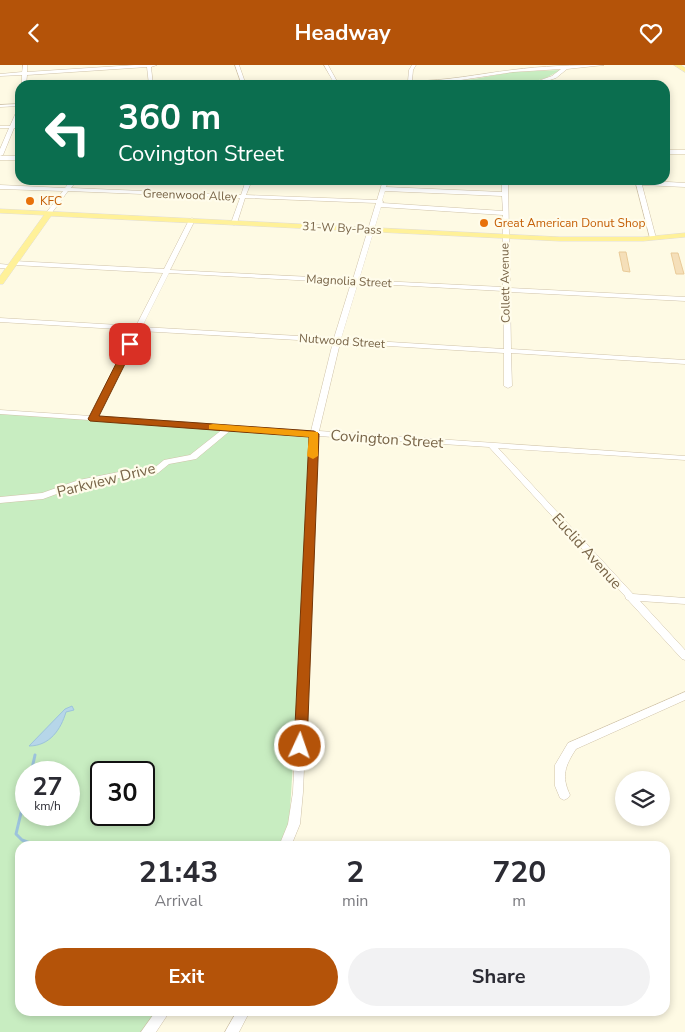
<!DOCTYPE html>
<html lang="en">
<head>
<meta charset="utf-8">
<style>
	:root { --surface:#fff; --page:#f2f2f3; --text:#2b2b33; --muted:#7c7c81; --accent:#b45309 }
	body { margin:0; font-family:"Nunito Sans",sans-serif; background:var(--page); color:var(--text); height:100vh; display:flex; flex-direction:column; font-size:19px; white-space:nowrap }
	* { box-sizing:border-box; margin:0 }
	p { font-size:16px; color:var(--muted) }
	.icon { flex:none; width:28px; height:28px; fill:none; stroke:currentColor; stroke-width:2; stroke-linecap:round; stroke-linejoin:round }
	.map { position:relative; flex:1; overflow:hidden }
	.side { position:absolute; left:15px; top:776px; width:655px; height:175px; display:flex; flex-direction:column; background:var(--surface); border-radius:15px; box-shadow:0 2px 8px #0003 }
	.side>* { flex:none }
	.top-card { position:absolute; left:15px; top:15px; width:655px; height:105px; border-radius:15px; box-shadow:0 2px 8px #0003; background:#0b6e4f; color:#fff; overflow:hidden }
	.buttons { position:absolute; left:615px; top:706px; display:grid; gap:10px }
	.buttons a { display:grid; place-items:center; width:55px; height:55px; border-radius:50%; background:var(--surface); box-shadow:0 2px 8px #0003; font-size:25px }
	.speed { position:absolute; left:15px; top:696px; display:flex; gap:10px; font-size:25px; font-weight:700; text-align:center }
	.speed>* { display:grid; place-content:center; width:65px; height:65px; border-radius:50%; background:var(--surface); box-shadow:0 2px 8px #0003; line-height:1 }
	.speed small { font-size:12px; font-weight:400 }
	.speed .limit { border:2px solid #111; border-radius:8px; background:#fff; color:#111 }
	.pin { position:absolute; display:grid; place-items:center; width:42px; height:42px; color:#fff; margin:-21px; border-radius:10px; box-shadow:0 2px 8px #0006 }
	.me { position:absolute; width:55px; margin:-28px; rotate:3deg; stroke-linejoin:round; filter:drop-shadow(0 0 4px #0008) }
	.turn { display:flex; align-items:center; gap:18px; height:105px; padding:0 20px; font-size:22px }
	.turn .icon { width:65px; height:65px; stroke-width:2.5 }
	.turn b { display:block; font-size:35px; line-height:42px }
	.eta { display:flex; justify-content:space-evenly; align-items:center; height:85px; text-align:center }
	.eta b { font-size:30px; font-weight:700; line-height:35px }
	.primary-button { display:flex; gap:10px; margin-top:auto; padding:10px 20px }
	.primary-button a { flex:1; height:58px; border-radius:30px; background:var(--accent); color:#fff; font-size:20px; font-weight:700; line-height:58px; text-align:center }
	.primary-button a+a { background:var(--page); color:var(--text) }
	header { display:flex; justify-content:space-between; align-items:center; height:65px; padding:0 20px; background:var(--accent); color:#fff; font-size:22px; font-weight:700 }
	.map>svg:first-child { display:block }
	.green { fill:#c8edc1; fill-rule:evenodd }
	.water { fill:#b6d6e9; stroke:#9cc3dc }
	.lines { fill:none; stroke-linecap:round; stroke-linejoin:round }
	.stream { stroke:#9cc3dc; stroke-width:3 }
	.building { fill:#f5dfb9; stroke:#e9ca98 }
	.minor-casing { stroke:#d0c3a9; stroke-width:1 }
	.major-casing { stroke:#e1ddd7; stroke-width:1 }
	.minor { fill:#fff; fill-rule:evenodd }
	.major { fill:#fff199; fill-rule:evenodd }
	.route { fill:#b45309; stroke:#753606 }
	.slow { fill:#f59e0b }
	.food-dot { fill:#e8710a; stroke:#fffceb; stroke-width:2 }
	.labels { text-anchor:middle; stroke-width:4.5; stroke-linejoin:round; paint-order:stroke }
	.far-street-label { font-size:12px; fill:#786447; stroke:#fffceb }
	.far-food-label { font-size:12px; fill:#c56008; stroke:#fffceb; text-anchor:start }
	.street-label { font-size:15px; fill:#786447; stroke:#fffceb }
</style>
</head>
<body>
<header><svg class="icon" aria-label="back" viewBox="0 0 24 24"><path d="M15 5l-7 7 7 7"/></svg>Headway<svg class="icon" aria-label="heart" viewBox="0 0 24 24"><path d="M12 20l-8-8c-3-5 5-10 8-4 3-6 11-1 8 4z"/></svg></header>
<div class="map">
<svg width="685" height="967" viewBox="0 0 685 967">
	<rect width="100%" height="100%" fill="#fefae4"/>
	<path class="green" d="M561 5 546 13 521 20H340L435 18 474 14 513 7Z
		M0 347 314 369 288 776 284 781H20V946H162L146 967H0ZM26 708H69V750H26ZM101 708H144V750H101Z"/>
	<path class="water" d="M72 641 74 645 66 647C61 664 50 681 29 681L65 644Z"/>
	<g class="lines">
		<path class="stream" d="M31 708 35 690
			M26 727 16 769 22 775 38 781"/>
	</g>
	<path class="building" d="M619 187H626L630 207 623 206Z
		M671 188H678L684 209H676Z"/>
	<g class="lines">
		<defs>
			<path id="minor" d="M23 0H27V7L135 0H157L151 2 153 20H149L147 2 27 10 26 20H22V10L0 11V9L22 7Z
				M235 0H239L246 20H242Z
				M324 0H328L338 18 408 16 409 5 412 0H416L413 5 412 16C447 16 478 9 512 5 542 1 574 0 604 0L567 4 556 13 534 20H527L552 11 561 4 513 7 441 18 314 20 316 19 334 18Z
				M20 39V41L0 42V40Z
				M20 42V49L15 61H20V63H14L3 90 0 91H20V95H0V84L9 63H0V61H10L18 43Z
				M665 85H685V89H665Z
				M71 115H77L71 123 241 130 246 115H252L246 130 377 135 383 115H389L386 122 502 127V115H508L510 223 685 232V236L510 227 511 284 685 295V299L511 288 512 321 508 323 504 321V288L340 278 319 366 685 391V395L498 383 633 529 685 533V539L640 536 685 585V595L682 594 628 535 626 534 625 531 489 382 318 371 303 727 300 759 291 781H279L288 759 293 727 310 370 231 365 196 394 169 399 158 408 129 411 81 420 43 434 0 438V432L42 428 79 415 129 405 153 404 164 395 190 390 223 364 0 349V345L91 351 134 265 0 257V253L136 261 163 208 14 200 11 198 14 196 164 204 189 155 192 153 195 155 170 205 353 214 376 138 245 133 237 158 234 160 231 158 240 133 68 126 51 149 49 150 46 148 63 126 0 124V120L65 123ZM385 126 502 131 503 146 382 138 384 137 382 136ZM381 142 503 150V222L359 215ZM169 208 351 218 334 273 142 262ZM358 218 503 226 504 284 341 274ZM140 266 333 277 311 366 98 351Z
				M635 115 685 118V122L642 120 656 173 655 174 650 173Z
				M0 199 11 200 14 202 11 204 0 203Z
				M685 627V635L576 684C565 701 561 711 570 730L568 733 564 735 560 733 555 721V700L568 678Z
				M156 946H170L156 967H141Z
				M237 946H250L239 967H225Z"/>
			<path id="major" d="M674 0H681L685 3V7Z
				M0 144 560 172H643L685 168V172L643 176H560L51 151 3 219H0V211L44 150 0 148Z"/>
		</defs>
		<use href="#minor" class="minor-casing"/>
		<use href="#major" class="major-casing"/>
		<use href="#minor" class="minor"/>
		<use href="#major" class="major"/>
	</g>
	<path class="route" d="M127 277 135 279 99 351 314 366 319 369 307 681 305 685H296L294 681 309 372 90 356 88 354Z"/>
	<path class="slow" d="M213 359 318 367V391L313 394 307 391 309 372 209 364V360Z"/>
	<g class="food-dot">
		<circle cx="30" cy="136" r="5"/>
		<circle cx="484" cy="158" r="5"/>
	</g>
	<g class="labels">
		<g class="far-street-label">
			<text transform="translate(190 130) rotate(2)" y="4">Greenwood Alley</text>
			<text transform="translate(342 163) rotate(3)" y="4">31-W By-Pass</text>
			<text transform="translate(349 216) rotate(3)" y="4">Magnolia Street</text>
			<text transform="translate(505 218) rotate(-91)" y="4">Collett Avenue</text>
			<text transform="translate(342 276) rotate(4)" y="4">Nutwood Street</text>
		</g>
		<g class="far-food-label">
			<text x="40" y="140">KFC</text>
			<text x="494" y="162">Great American Donut Shop</text>
		</g>
		<g class="street-label">
			<text transform="translate(387 374) rotate(4)" y="5">Covington Street</text>
			<text transform="translate(106 415) rotate(-14)" y="5">Parkview Drive</text>
			<text transform="translate(587 486) rotate(48)" y="5">Euclid Avenue</text>
		</g>
	</g>
</svg>
<div class="buttons">
<a><svg class="icon" aria-label="layers" viewBox="0 0 24 24"><path d="M12 4l9 5-9 5-9-5zM3 14l9 5 9-5"/></svg></a>
</div>
<div class="speed"><div>27<small>km/h</small></div><div class="limit">30</div></div>
<div class="pin" style="left:130px;top:279px;background:#d93025"><svg class="icon" aria-label="arrive" viewBox="0 0 24 24"><path d="M6 21V4h12l-3 4 3 4H6"/></svg></div>
<svg class="me" style="left:300px;top:681px" viewBox="-20 -20 40 40"><circle r="17" fill="#b45309" stroke="#fff" stroke-width="3"/><path d="M0-11L8 9 0 5-8 9z" fill="#fff"/></svg>
<div class="top-card">
<div class="turn"><svg class="icon" aria-label="left" viewBox="0 0 24 24"><path d="M17 20v-9H6M10 6l-5 5 5 5"/></svg><div><b>360 m</b>Covington Street</div></div>
</div>
<section class="side">
<div class="eta">
<div><b>21:43</b><p>Arrival</p></div>
<div><b>2</b><p>min</p></div>
<div><b>720</b><p>m</p></div>
</div>
<div class="primary-button"><a>Exit</a><a>Share</a></div>
</section>
</div>
</body>
</html>
